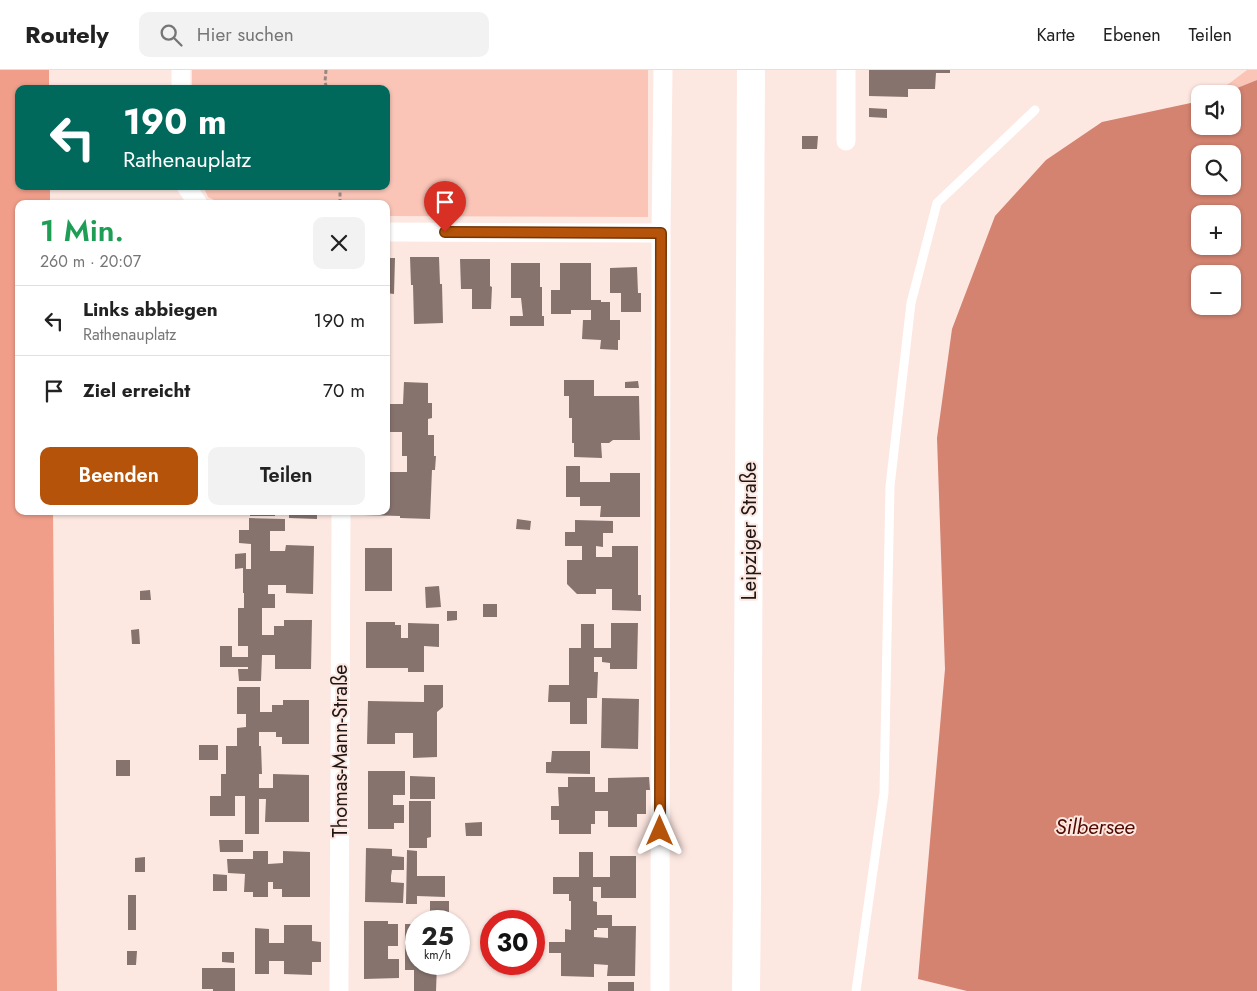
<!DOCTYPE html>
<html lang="de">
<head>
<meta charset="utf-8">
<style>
	:root { --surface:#fff; --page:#f2f2f2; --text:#222; --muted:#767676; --line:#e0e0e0; --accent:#b45309 }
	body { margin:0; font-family:Jost,sans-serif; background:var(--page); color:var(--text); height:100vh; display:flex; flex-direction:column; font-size:19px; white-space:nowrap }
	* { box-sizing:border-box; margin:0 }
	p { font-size:16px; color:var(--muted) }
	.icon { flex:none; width:28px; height:28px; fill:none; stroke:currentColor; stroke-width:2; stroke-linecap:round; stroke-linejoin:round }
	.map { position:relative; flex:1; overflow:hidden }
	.details { position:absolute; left:15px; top:130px; width:375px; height:315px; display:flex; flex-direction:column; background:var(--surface); border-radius:10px; box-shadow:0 1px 4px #0004 }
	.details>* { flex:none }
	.top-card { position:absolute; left:15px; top:15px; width:375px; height:105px; border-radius:10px; box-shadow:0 1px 4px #0004; background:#00695c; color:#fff; overflow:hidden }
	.tools { position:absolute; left:1191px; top:15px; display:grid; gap:10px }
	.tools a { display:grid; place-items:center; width:50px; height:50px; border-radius:10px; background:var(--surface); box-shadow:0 1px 4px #0004; font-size:25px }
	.speed { position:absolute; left:405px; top:840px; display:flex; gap:10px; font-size:25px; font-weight:700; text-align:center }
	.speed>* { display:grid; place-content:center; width:65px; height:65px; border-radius:50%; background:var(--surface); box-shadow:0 1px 4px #0004; line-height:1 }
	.speed small { font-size:12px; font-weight:400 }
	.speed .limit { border:8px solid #d22; background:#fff; color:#111 }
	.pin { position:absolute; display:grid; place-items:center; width:42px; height:42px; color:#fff; margin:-51px -21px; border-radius:50% 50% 50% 0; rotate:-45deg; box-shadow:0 0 5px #0007 }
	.pin .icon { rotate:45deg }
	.me { position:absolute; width:55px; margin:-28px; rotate:0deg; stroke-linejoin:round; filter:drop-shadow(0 0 4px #0008) }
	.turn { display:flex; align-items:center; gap:18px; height:105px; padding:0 25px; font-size:22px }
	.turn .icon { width:65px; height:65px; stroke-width:2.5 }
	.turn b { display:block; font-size:35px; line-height:42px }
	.round { display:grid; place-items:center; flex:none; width:52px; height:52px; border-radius:10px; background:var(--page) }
	.summary { display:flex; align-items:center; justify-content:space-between; height:85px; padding:0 25px }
	h1 { font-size:30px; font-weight:600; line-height:38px; color:#1e9e55 }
	.cta { display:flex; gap:10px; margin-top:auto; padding:10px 25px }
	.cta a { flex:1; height:58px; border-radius:10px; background:var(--accent); color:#fff; font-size:20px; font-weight:600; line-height:58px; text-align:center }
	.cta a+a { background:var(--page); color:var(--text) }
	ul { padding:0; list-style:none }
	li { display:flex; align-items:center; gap:15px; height:70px; padding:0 25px; border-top:1px solid var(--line) }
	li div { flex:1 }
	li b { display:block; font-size:19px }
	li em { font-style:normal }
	header { display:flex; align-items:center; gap:30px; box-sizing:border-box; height:70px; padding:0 25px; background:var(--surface); border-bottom:1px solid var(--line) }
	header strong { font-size:24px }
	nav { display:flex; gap:28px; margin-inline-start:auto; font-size:18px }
	.search { width:350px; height:45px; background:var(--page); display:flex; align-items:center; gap:12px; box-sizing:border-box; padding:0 18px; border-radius:10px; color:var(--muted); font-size:19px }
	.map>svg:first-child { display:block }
	.green { fill:#fac5b7 }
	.forest { fill:#f09e8a }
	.water { fill:#d38370; fill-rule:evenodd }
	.building { fill:#86736e; fill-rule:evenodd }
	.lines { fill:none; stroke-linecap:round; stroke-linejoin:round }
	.path { stroke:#978884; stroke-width:3; stroke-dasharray:4 2.5; stroke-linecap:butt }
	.lane { stroke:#fff; stroke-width:9 }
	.street { stroke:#fff; stroke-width:19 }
	.primary { stroke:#fff; stroke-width:28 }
	.route-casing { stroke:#753606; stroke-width:12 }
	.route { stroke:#b45309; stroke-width:9 }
	.labels { text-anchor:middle; stroke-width:4; stroke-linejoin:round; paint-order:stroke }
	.street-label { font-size:20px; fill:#1e1715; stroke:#fde7e1 }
	.water-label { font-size:21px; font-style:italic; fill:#520900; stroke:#fde7e1 }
</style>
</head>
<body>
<header>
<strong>Routely</strong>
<div class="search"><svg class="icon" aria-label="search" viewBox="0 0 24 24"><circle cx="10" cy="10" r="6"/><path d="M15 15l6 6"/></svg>Hier suchen</div>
<nav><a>Karte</a><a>Ebenen</a><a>Teilen</a></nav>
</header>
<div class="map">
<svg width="1257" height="921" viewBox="0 0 1257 921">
	<rect width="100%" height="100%" fill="#fde7e1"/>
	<path class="green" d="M192 0H648V147L386 146V134H222L208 127 203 116H386V19H192Z
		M1247 0H1257V10L1222 24H1215Z"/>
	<path class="forest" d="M0 0H49V19H19V116H50V134H19V441H53L57 921H0Z"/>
	<path class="water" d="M1257 10V921H967L918 909 945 599 937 368 952 259 995 146 1046 90 1102 52 1200 31V56H1232V24H1222ZM1200 84H1232V116H1200ZM1200 144H1232V176H1200ZM1200 204H1232V236H1200Z"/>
	<path class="building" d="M869 0H950V3H936L935 19H908V27L869 26Z
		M869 38 887 39V48L869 47Z
		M802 66H818L817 79H802Z
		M410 187H439L440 214H442L443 253 414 254 413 215H411Z
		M386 188H395L394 224 386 223Z
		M460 189H490V216L492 217 491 239H472V219H461Z
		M511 193H540V217H542V246H544V256H510V246H523L521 228H511Z
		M560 193H591V230H601V232H610V250H620V270H618V280L600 279 601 270 582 269 583 250H591V240H571V244H551V220H560Z
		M637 197 638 223H641V242H621V223H610V198Z
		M564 310H594V326H639L640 370H613L609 373H601L602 388 574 387V373H572V348H569V326H564Z
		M638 311 639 318H625V312Z
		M404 312 428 313V333H432V348L428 349V365H434V386H436L435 400H432L430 449 400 448V446L363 445 364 441H386V402H407V386H402V362H386V326H388V334H403Z
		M566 396H580V412H610V403H640V447H600L601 436H580V427H566Z
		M250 441H275V446H250Z
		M289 441H317V449L289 448Z
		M249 448 285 449V461H270V481H285L286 475 314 476 313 524 286 523V515H268V524H275V538H262V565H274V556H284V550H312L311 599H275V585H262L261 611H239L238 599H248V597H220V576H232V587H248V576H238V538H244V523H243V498L235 499V484L246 483V499H251V474L239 473V460H249Z
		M517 449 531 451 530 460 516 459Z
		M575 450 613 451V463H603V477L596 476V487H612V476H638V525H641V541L612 540V519H596V524H577L567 514V490H582V476H565V462H575Z
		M365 478H392V521H365Z
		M439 516 441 537 426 538 425 517Z
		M150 520 151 530H140V521Z
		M483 534H497V547H483Z
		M447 541H457V550L447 551Z
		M366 552H395V555H401V568H408V553L439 554V577L424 576V602H408V598H366Z
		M611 553H638L637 599H610V593L602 592V587H594V602H598L597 628H587V654H570V632H548L549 615H569V578H581V554H594V578H611Z
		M139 559 140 574H132L131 560Z
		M424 615H443V637L437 642V687L413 688V663H395V674H367L368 631 424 632Z
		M237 617H260V642H272V635H283V630H309V674H282V667H276V662H259V676H261L262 704H259V718H273V704L309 705V752H265L266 729H259V764H245V726H235V746H210V726H221V704H226V676H237V658L246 657V644H237Z
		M602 628 639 629 638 679 601 678Z
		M199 675H218V690H199Z
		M552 681H590V704L546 703V692H551Z
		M116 690H130V706H116Z
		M368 701H405V725H393V735H404V753H394V759H368Z
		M410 706 435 707V729H410Z
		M568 707H595V722H608V708L649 707 650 720H646V744H637V757H608V741H595V754H591V764H559V750H551V736H559L558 717H568Z
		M409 731H431V767L427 768V778H409Z
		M482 752V766H466L465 753Z
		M219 770H243V782H220Z
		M366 778 392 779V786L404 787V800H392L391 806V812L404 813 403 833 365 832Z
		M407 780 417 781V806H445V827L417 826V834H406Z
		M253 781H268V794L283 793V781L310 782V827H282V819H273V812H268V827H253V822H244L245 804 228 803 227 789H253Z
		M579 782H593V807H610V786H636V828H601V817H593V831L597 832V845H612V856H636L635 906H607L608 895 594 894V907L561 906V883H549V872H565V859L571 860V831H569V824H553V807H579ZM597 858H608V868L594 867V860H597Z
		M145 787V802H135V788Z
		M213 804 227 805V821H213Z
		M128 825H136V860H128Z
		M430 831H449V845H430Z
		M364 851H388V854H398V876H388V889H399V908L364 909Z
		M405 854H415V881H416V894H437L436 921H414V900H405Z
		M284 855H312V871L321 872V892H312V905L284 904V891H269V904H255V858L269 859V873H284Z
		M127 881H137L136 895H127Z
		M222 882H234V893L222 892Z
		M202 898H235V921H213V919H202Z
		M608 912H634V921H608Z"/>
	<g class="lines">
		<path class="path" d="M326 0 325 12 327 19
			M340 116V134"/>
		<path class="lane" d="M856 921 884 723 890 416 911 233 937 133 1035 40"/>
		<path class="street" d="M181 19V0
			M846 71V0
			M186 116 198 134
			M386 162 661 163
			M339 921 341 441
			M660 921 661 163 663 0"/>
		<path class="primary" d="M746 921 747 826 751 0"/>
	</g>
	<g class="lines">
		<defs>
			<path id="route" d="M445 162 661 163 660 761"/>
		</defs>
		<use href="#route" class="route-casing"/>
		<use href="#route" class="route"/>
	</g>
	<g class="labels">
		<g class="street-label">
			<text transform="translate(749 461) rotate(-90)" y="7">Leipziger Straße</text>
			<text transform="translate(340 681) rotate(-90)" y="7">Thomas-Mann-Straße</text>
		</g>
		<g class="water-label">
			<text x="1095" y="764">Silbersee</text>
		</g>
	</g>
</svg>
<div class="tools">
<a><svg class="icon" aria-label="sound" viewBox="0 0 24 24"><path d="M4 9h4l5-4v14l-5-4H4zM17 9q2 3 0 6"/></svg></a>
<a><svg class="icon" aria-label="search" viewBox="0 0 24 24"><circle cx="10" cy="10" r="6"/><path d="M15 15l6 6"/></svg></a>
<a>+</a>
<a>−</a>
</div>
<div class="speed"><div>25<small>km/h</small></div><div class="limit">30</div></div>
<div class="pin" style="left:445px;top:162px;background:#d93025"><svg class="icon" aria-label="arrive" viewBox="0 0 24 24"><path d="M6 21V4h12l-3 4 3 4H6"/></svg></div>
<svg class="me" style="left:660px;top:761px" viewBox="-20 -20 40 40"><path d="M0-17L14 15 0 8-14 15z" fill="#b45309" stroke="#fff" stroke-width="4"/></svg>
<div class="top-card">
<div class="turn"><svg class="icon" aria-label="left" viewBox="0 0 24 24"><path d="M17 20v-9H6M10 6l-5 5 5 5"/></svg><div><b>190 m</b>Rathenauplatz</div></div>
</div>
<section class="details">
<div class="summary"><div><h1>1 Min.</h1><p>260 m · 20:07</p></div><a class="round"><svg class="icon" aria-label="close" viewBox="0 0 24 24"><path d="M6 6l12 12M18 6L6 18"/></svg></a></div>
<ul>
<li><svg class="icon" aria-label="left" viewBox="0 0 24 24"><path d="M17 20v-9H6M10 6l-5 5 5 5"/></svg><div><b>Links abbiegen</b><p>Rathenauplatz</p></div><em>190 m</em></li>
<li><svg class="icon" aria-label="arrive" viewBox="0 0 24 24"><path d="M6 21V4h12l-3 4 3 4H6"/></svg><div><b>Ziel erreicht</b></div><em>70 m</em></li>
</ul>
<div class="cta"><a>Beenden</a><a>Teilen</a></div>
</section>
</div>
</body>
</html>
